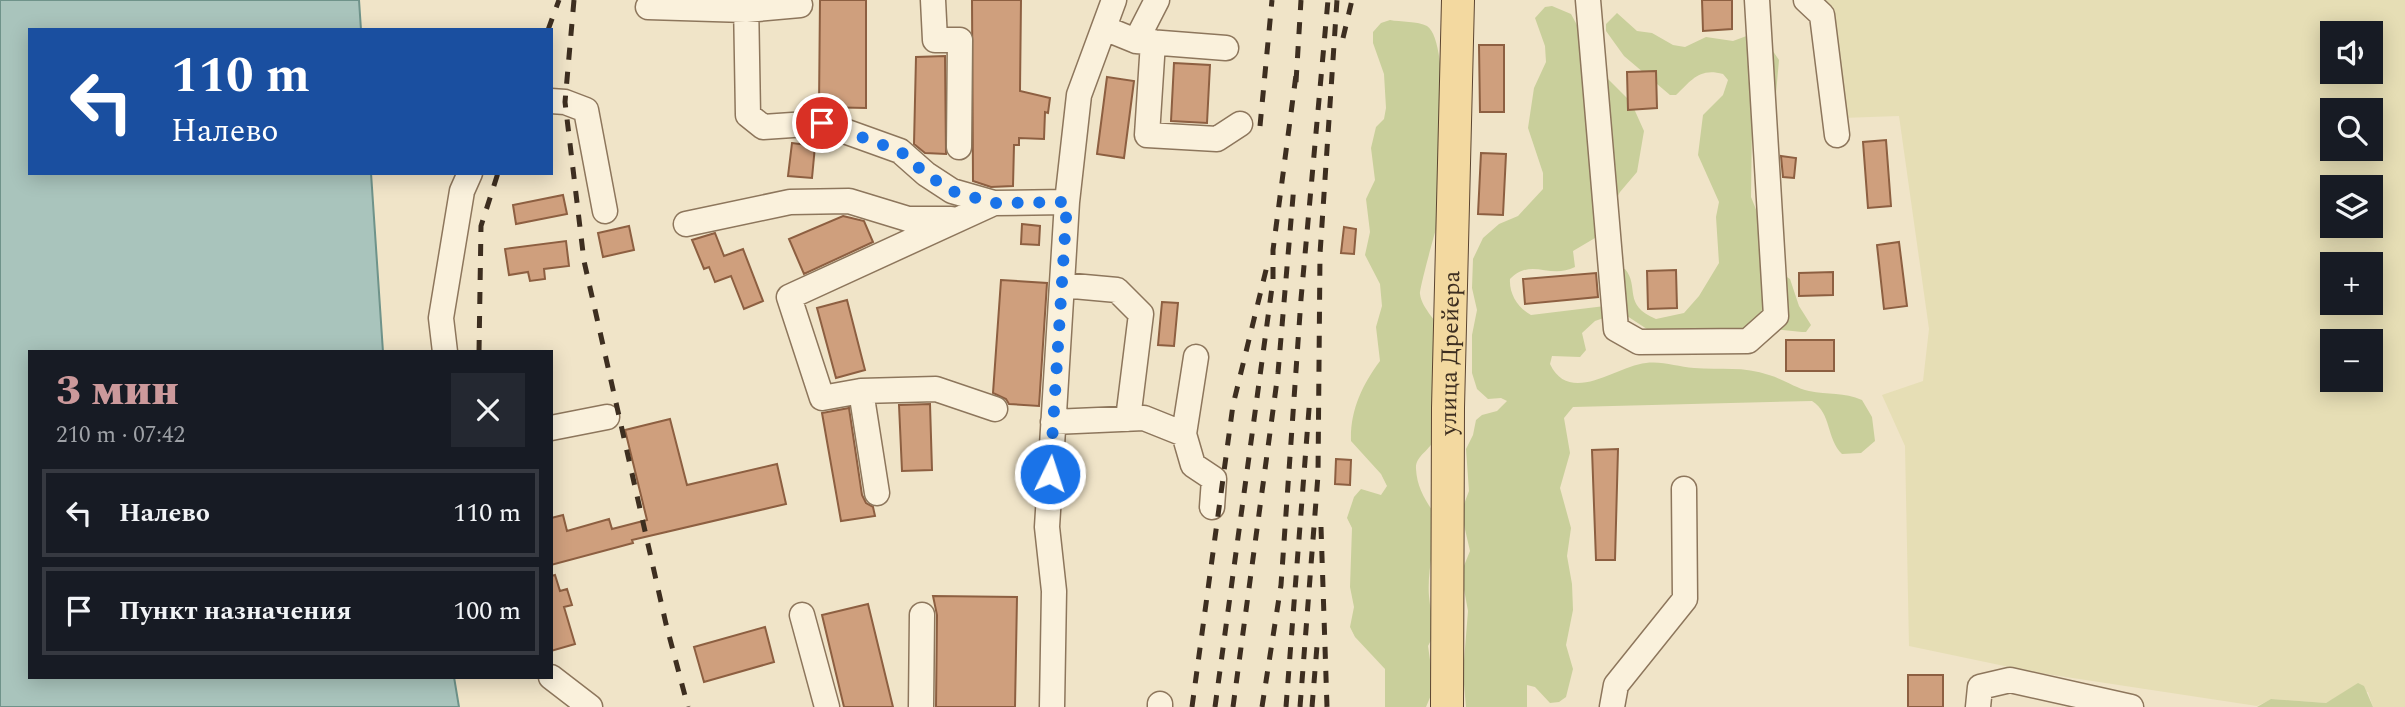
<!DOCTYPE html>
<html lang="ru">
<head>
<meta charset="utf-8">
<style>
	:root { --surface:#171b24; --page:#242831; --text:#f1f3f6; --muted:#9ea1a6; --line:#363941; --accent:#cc999b }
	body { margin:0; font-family:Spectral,serif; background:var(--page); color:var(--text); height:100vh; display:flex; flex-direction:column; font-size:26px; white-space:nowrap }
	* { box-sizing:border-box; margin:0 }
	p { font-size:23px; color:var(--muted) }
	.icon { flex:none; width:38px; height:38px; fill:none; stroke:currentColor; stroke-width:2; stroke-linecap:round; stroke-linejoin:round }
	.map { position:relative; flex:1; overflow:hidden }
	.panel { position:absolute; left:28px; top:350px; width:525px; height:329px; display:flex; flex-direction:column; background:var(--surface); border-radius:0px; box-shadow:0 4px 18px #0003 }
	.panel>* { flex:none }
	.top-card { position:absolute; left:28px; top:28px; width:525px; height:147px; border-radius:0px; box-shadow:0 4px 18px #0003; background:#1a4fa0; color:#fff; overflow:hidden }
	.buttons { position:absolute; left:2320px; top:21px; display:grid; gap:14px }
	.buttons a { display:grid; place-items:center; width:63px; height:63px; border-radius:0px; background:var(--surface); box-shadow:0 4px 18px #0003; font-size:35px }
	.pin { position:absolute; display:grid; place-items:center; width:60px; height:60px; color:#fff; margin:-30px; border:4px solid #fff; border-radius:50%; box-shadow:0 2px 7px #0007 }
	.me { position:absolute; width:77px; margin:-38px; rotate:4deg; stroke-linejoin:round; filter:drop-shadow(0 0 5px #0008) }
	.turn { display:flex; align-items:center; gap:24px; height:147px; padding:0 28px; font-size:32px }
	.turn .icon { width:91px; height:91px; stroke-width:2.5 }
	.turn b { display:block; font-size:49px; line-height:60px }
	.round { display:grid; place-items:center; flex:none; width:74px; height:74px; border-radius:0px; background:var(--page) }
	.overview { display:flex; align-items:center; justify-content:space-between; height:119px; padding:0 28px }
	h1 { font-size:42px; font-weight:800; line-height:52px; color:var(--accent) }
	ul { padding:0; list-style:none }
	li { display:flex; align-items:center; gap:21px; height:88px; margin:0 14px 10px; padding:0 14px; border:4px solid var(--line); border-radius:0px }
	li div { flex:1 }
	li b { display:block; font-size:26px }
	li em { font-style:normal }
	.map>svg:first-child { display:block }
	.farmland { fill:#e6deb5; fill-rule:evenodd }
	.green { fill:#c9cf9b }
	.water { fill:#a9c4bc; stroke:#6f938a; stroke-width:2 }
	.building { fill:#cf9f7d; stroke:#8d5f41; stroke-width:2 }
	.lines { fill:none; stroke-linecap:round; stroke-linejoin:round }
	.minor-casing { stroke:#8d765c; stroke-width:27 }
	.major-casing { stroke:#5b4430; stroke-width:34 }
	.minor { stroke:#faf1dc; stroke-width:24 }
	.major { stroke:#f3d9a0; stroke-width:32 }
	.rail { stroke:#3d2e20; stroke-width:5; stroke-dasharray:12 12; stroke-linecap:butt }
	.route { stroke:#1a73e8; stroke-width:12; stroke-dasharray:0 21.6 }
	.labels { text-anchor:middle; stroke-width:7; stroke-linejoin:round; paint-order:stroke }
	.street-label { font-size:24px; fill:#3d2e20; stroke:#f7eed8 }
</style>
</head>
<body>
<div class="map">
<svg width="2405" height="707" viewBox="0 0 2405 707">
	<rect width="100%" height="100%" fill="#f0e4c8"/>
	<path class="farmland" d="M1823 0H2405V707H2373L2368 692 2339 696 2326 703 2272 699 2257 706 2033 672 1909 646 1905 446 1882 395 1923 381 1929 329 1899 116 1842 118ZM2333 33H2371V72H2333ZM2333 110H2371V149H2333ZM2333 187H2371V226H2333ZM2333 264H2371V303H2333ZM2333 341H2371V380H2333Z"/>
	<path class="green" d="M1552 6 1571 14 1604 75 1631 102 1644 131 1637 172 1620 192 1595 238 1573 251 1575 267C1549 280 1532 257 1510 279 1509 294 1518 308 1531 315L1605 306 1619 269H1625C1640 287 1622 305 1656 319L1684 313 1699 296 1719 263 1716 217 1719 202 1698 155 1703 115 1723 95 1728 80 1723 74C1699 67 1691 81 1676 95H1670L1624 56 1606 31V24L1617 13 1637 31 1652 33 1673 45 1685 47 1706 37 1733 41 1752 34 1764 38 1779 60 1775 105 1752 125 1751 197 1782 274 1790 279 1799 306 1811 325 1806 332H1802L1765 328 1656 335 1621 312 1595 321 1582 333 1586 350 1580 357 1552 356 1550 364C1570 406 1616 366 1646 363 1663 361 1678 367 1694 368 1720 370 1744 366 1769 375 1783 379 1795 388 1809 391 1828 395 1844 392 1862 400L1872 417 1875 441 1861 453 1842 454C1826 438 1832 414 1812 401L1573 407 1564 418 1570 453 1560 488 1571 528 1567 556 1572 584 1573 610 1566 645 1573 669 1566 697 1559 702 1550 703 1535 687 1527 685V707H1466L1463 673 1468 611 1461 573 1470 551 1461 512 1469 491 1466 449 1473 435 1476 420 1482 415 1497 411 1507 401 1501 398 1488 399 1477 389 1472 373V335L1477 310 1472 288 1473 259 1483 238 1499 224 1518 216 1543 189V173L1528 128 1534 88 1546 62 1545 46 1535 18 1545 7Z
		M1390 20C1400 22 1418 21 1427 26 1451 41 1441 185 1440 216 1438 221 1419 289 1420 294 1422 310 1439 321 1442 336 1444 345 1436 427 1434 438 1431 451 1415 455 1416 469 1417 488 1426 502 1437 517 1435 543 1427 571 1429 596 1430 613 1438 630 1428 646L1434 688 1426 707H1385V669L1355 637 1350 627 1354 607 1350 587 1352 528 1347 518 1354 497 1361 489 1381 495 1387 486 1381 474 1351 441C1350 411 1362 385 1380 361L1376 327 1382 306 1380 284 1365 255 1370 232 1366 199 1375 180 1371 148 1376 127 1384 119 1386 108 1384 74 1373 43V32L1381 23Z
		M2358 683 2364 686 2373 707H2257L2271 699 2326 703Z"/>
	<path class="water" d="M0 0H359L361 30H30V173H371L383 352H30V677H454L459 707H0Z"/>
	<path class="building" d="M820 0H866V108L819 107Z
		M972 0H1021L1020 91 1050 98 1048 113 1045 112 1044 139 1019 138V145H1014L1013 186 991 187 973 181Z
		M1702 0H1732V29L1703 31Z
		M1479 45H1504V112H1480Z
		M945 56 946 154 925 153 914 144 916 57Z
		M1174 63 1210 65 1207 123 1171 121Z
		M1656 71 1657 108 1628 110 1627 72Z
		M1107 77 1134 81 1124 158 1097 154Z
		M1886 140 1891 206 1868 208 1863 142Z
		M792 143 815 146 812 178 788 176Z
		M1481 153 1506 154 1503 215 1478 214Z
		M1781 156 1796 158 1794 178 1783 177Z
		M563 195 567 214 516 224 513 205Z
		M843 216 864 221 873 242 804 274 789 239Z
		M1022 224 1040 226 1039 245 1021 244Z
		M629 226 634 250 603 257 598 233Z
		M1344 227 1356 229 1354 254 1341 253Z
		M715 233 724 256 743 249 763 301 744 309 731 276 715 282 709 267 704 269 692 240Z
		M566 241 569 266 544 269 545 279 530 281 528 272 509 275 505 249Z
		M1899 242 1907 306 1884 309 1877 245Z
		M1676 270 1677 308 1648 309 1647 271Z
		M1833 272V295L1799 296V273Z
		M1596 273 1598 297 1525 304 1523 279Z
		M1001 280 1047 283 1039 406 1009 404 1006 399 993 393Z
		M847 300 865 370 836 378 817 308Z
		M1162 302 1178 303 1174 346 1158 345Z
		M1786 340H1834V371H1786Z
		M930 404 932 470 902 471 899 405Z
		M849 408 862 495 866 503 873 507 875 516 841 521 822 413Z
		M670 419 687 485 777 464 786 504 632 540 633 543 551 565V518L563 515 567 531 609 519 612 529 647 520 625 430Z
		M1618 449 1615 560H1596L1592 450Z
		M1336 459 1351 460 1350 485 1335 484Z
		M555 575 560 591 567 589 572 605 564 607 575 644 551 651V576Z
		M933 596 1017 597 1015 707H936L937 615Z
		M868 604 893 707H844L822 615Z
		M765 627 774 662 704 682 694 647Z
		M1908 675H1943V707H1908Z"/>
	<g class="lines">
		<defs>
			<path id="minor" d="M746 0 748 115 763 127 822 123 900 151 926 174 952 191 994 203
				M933 0 935 40H960L959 147
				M1588 0 1616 329 1639 342 1748 341 1776 316 1757 0
				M1806 0 1822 15 1837 135
				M648 7 746 10 800 5
				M1104 28 1136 41 1226 48
				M1136 41 1157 0
				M1153 42 1147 135 1217 139 1240 124
				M551 101 565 102 586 110 605 211
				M686 224 790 202 849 201 908 219H951
				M1062 285 1117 290 1141 314 1128 419
				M445 352 441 318 462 191 470 173
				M1196 357 1184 434 1193 465 1214 479 1212 507
				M861 391 936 389 995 409
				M1053 422 1144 418 1184 434
				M551 428 607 417
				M877 493 861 391 822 398 789 297 994 203 1067 202
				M802 615 827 707
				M551 677 590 707
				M921 707 922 615
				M1052 707 1054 591 1047 527 1067 202 1079 95 1114 0
				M1160 707V704
				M1612 707 1616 685 1685 599 1684 489
				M1978 707 1980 687 2010 680 2131 707"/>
			<g id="major">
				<path id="s1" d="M1447 707 1448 408 1458 0"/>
			</g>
		</defs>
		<use href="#minor" class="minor-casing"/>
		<use href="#major" class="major-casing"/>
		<use href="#minor" class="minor"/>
		<use href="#major" class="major"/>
		<path class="rail" d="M574 0 565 102 584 261 666 624 688 707
			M548 30 559 0
			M1343 38 1352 0
			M1296 82 1301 0
			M1260 126 1272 0
			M479 352 481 226 498 173
			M1321 527 1327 707
			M1192 707 1233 405 1267 266
			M1215 707 1273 280V250L1296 75
			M1233 707 1278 373 1294 185
			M1262 707 1281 585 1301 299 1328 0
			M1286 707 1310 396
			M1300 707 1318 475 1320 254 1337 0
			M1312 707 1317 646"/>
	</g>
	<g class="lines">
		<path class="route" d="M822 123 900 151 926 174 952 191 994 203 1067 202 1050 474"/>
	</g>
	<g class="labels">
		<g class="street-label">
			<text dy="8" stroke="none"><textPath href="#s1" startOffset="354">улица Дрейера</textPath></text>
		</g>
	</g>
</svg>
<div class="buttons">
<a><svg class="icon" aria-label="sound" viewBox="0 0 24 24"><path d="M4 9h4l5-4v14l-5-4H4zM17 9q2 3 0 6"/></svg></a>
<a><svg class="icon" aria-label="search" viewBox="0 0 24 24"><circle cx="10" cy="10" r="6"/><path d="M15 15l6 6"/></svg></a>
<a><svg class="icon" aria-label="layers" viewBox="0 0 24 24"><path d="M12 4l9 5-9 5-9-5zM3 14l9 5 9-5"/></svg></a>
<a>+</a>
<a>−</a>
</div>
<div class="pin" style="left:822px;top:123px;background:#d93025"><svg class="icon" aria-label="arrive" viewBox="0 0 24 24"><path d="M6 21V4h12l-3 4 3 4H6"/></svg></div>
<svg class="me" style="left:1050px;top:474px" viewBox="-20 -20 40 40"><circle r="17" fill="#1a73e8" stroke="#fff" stroke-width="3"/><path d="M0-11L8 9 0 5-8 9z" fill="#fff"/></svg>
<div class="top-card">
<div class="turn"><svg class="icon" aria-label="left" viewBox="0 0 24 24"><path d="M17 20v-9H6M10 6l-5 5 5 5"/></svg><div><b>110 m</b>Налево</div></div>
</div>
<section class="panel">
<div class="overview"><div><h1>3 мин</h1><p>210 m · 07:42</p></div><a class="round"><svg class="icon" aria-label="close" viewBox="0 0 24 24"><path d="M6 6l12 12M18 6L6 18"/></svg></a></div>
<ul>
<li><svg class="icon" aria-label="left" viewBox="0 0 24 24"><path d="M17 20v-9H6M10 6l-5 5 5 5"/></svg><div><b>Налево</b></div><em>110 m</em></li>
<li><svg class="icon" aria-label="arrive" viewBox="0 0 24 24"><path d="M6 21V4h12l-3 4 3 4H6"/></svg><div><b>Пункт назначения</b></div><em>100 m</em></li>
</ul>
</section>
</div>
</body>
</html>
